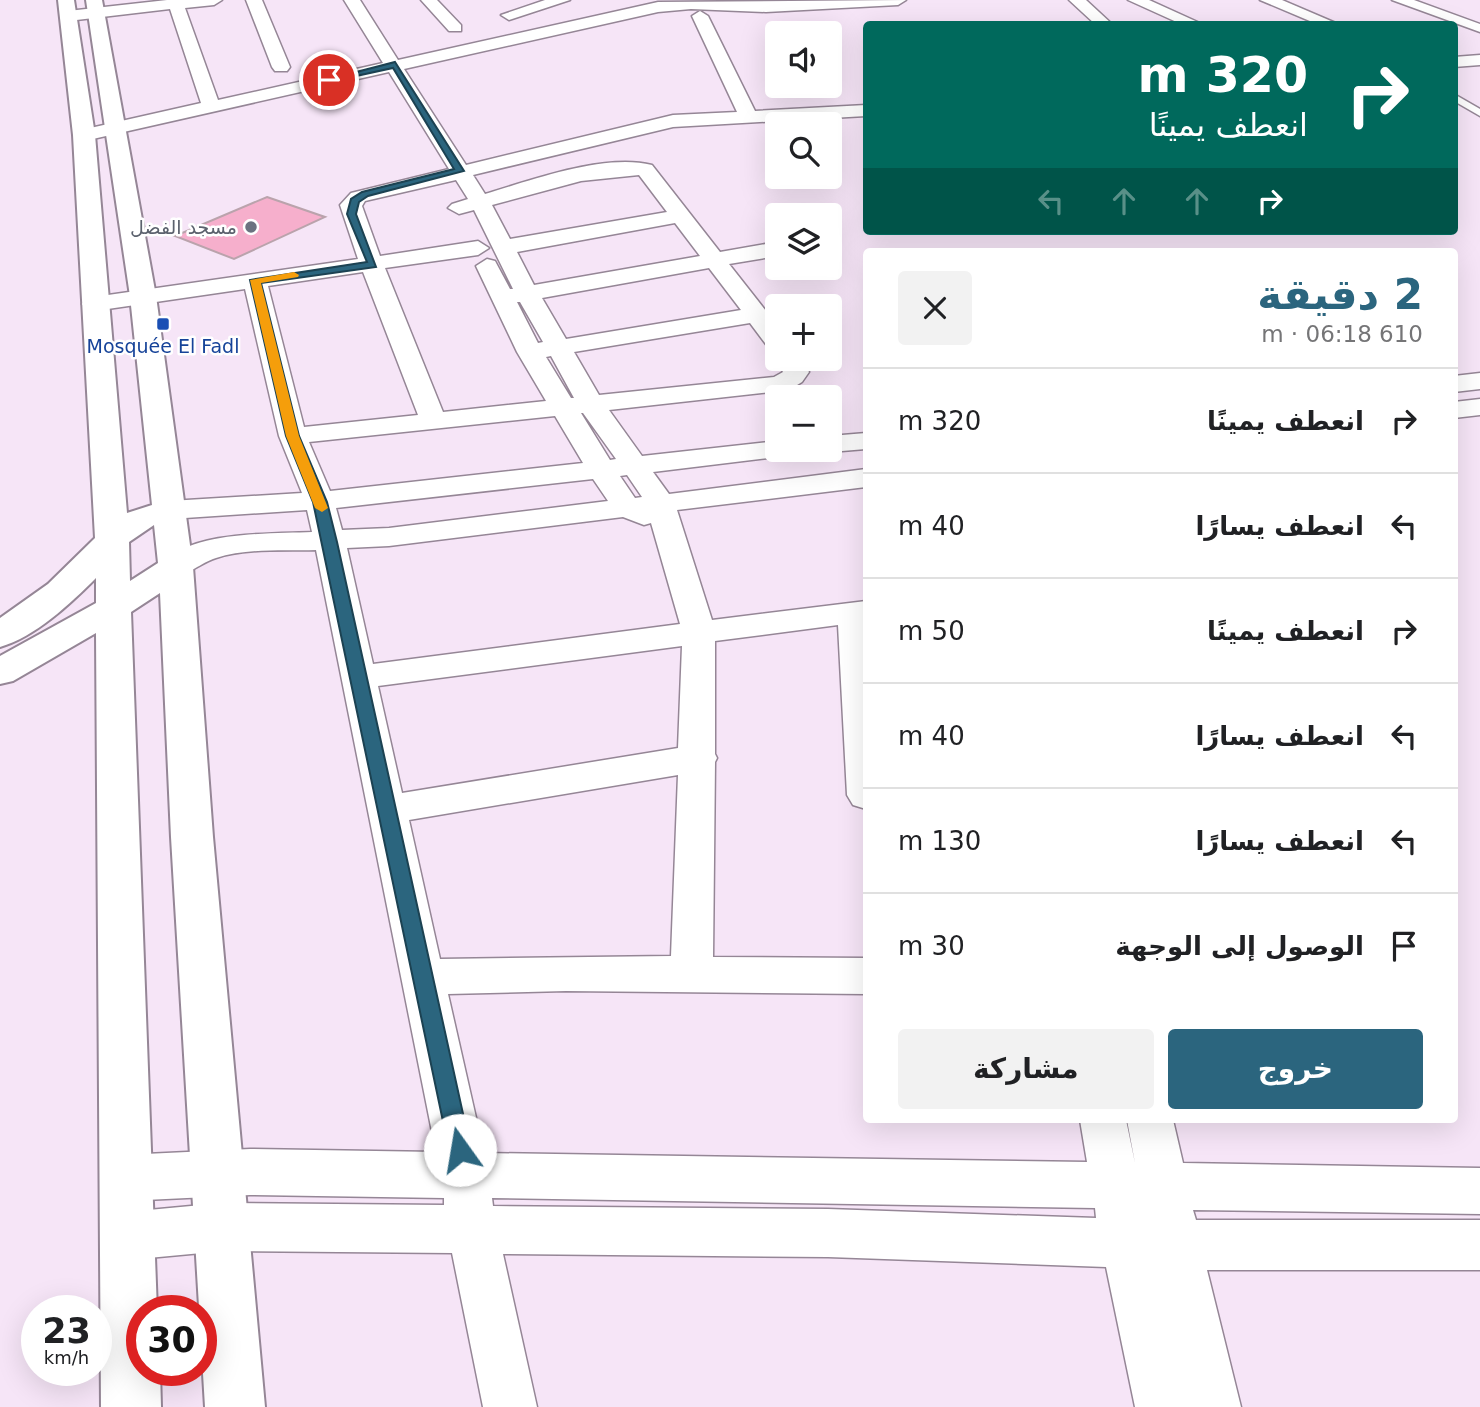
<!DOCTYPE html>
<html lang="ar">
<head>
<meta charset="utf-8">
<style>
	:root { --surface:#fff; --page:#f2f2f2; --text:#202124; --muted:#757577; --line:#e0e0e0; --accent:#2b657e }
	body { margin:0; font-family:"DejaVu Sans","Noto Sans Arabic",sans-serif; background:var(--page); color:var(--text); direction:rtl; height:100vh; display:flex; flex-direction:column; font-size:26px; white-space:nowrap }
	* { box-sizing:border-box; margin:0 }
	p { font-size:23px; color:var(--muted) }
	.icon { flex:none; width:38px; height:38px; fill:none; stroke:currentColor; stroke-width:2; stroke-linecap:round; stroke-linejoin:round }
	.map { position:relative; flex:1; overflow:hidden; direction:ltr }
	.panel { position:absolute; left:863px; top:248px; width:595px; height:875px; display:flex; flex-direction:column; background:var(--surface); border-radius:7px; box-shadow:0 7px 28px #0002; direction:rtl }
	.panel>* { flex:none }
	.top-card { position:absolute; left:863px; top:21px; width:595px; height:214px; border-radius:7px; box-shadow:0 7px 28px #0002; direction:rtl; background:#00695c; color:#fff; overflow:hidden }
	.buttons { position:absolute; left:765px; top:21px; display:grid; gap:14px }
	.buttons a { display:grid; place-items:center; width:77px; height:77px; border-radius:7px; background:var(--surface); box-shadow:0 7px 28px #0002; font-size:35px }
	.speed { position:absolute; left:21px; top:1295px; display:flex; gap:14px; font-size:35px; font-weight:700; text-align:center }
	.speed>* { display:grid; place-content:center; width:91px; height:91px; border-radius:50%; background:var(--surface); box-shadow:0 7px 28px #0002; line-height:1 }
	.speed small { font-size:18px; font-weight:400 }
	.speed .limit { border:10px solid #d22; background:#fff; color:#111 }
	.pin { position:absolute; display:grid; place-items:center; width:60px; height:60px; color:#fff; margin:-30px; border:4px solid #fff; border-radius:50%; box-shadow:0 2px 7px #0007 }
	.me { position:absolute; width:77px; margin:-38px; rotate:347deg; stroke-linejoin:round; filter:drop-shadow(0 0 5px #0008) }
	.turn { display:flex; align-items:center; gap:24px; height:147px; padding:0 35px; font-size:32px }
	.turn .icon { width:91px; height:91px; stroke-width:2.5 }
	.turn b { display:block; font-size:49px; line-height:60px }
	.lanes { display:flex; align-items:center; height:66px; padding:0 35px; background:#0003; justify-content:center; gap:35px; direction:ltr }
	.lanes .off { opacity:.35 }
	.round { display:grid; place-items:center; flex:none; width:74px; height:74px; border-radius:7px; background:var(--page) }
	.summary { display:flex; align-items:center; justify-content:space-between; height:119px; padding:0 35px }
	h1 { font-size:42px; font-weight:700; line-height:52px; color:var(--accent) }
	.button { display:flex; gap:14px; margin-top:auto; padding:14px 35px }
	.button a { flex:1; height:80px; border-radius:7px; background:var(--accent); color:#fff; font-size:28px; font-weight:700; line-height:80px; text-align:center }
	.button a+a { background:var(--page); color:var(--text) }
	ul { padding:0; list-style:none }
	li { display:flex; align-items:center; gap:21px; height:105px; padding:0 35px; border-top:2px solid var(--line) }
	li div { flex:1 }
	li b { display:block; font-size:26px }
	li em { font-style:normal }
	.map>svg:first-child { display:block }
	.building { fill:#f6afcc; stroke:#baa3ac; stroke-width:2 }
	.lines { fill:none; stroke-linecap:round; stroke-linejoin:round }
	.service-casing { stroke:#958696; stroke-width:3 }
	.minor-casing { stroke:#958696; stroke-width:3 }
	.tertiary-casing { stroke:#958696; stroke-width:4 }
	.service { fill:#fff; fill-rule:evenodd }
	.minor { fill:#fff; fill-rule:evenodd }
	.tertiary { fill:#fff; fill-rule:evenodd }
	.route { fill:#2b657e; stroke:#1c4252; stroke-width:2 }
	.slow { fill:#f59e0b }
	.worship-dot { fill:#6b7280; stroke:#fff; stroke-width:2.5 }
	.transit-dot { fill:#1a4fb4; stroke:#fff; stroke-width:2.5 }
	.labels { text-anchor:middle; stroke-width:5; stroke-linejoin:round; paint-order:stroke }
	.far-worship-label { font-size:19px; fill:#5b616d; stroke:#fff; text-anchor:end }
	.far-transit-label { font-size:19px; fill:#164399; stroke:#fff }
</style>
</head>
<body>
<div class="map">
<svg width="1480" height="1407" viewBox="0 0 1480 1407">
	<rect width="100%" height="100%" fill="#f6e5f7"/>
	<path class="building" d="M267 197 325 217 234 259 175 236Z"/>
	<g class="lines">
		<defs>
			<path id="service" d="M1454 94 1480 109V116L1454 101Z"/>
			<path id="minor" d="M167 0H222L214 5 185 8 218 100 383 63 344 0H360L398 60 658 2 906 0 898 5 766 12 691 9 658 12 404 69 466 165 673 115 737 112 692 16 700 11 708 16 755 111 866 105V116L673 127 473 175 485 194C532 180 605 153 652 165L720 252 777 242V256L729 264 777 325V349L768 347 750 323 574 352 599 395 774 377 783 372 776 359 777 358 802 359 809 372 802 382 789 390 609 410 642 456 777 441V450H790L787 455 777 457 653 472 669 494 866 469V487L677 510 712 620 866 601V809L853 805 847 795 838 625 715 641V754L717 758 715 762 713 957 866 958V994L566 991 448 994 484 1153 1087 1162 1080 1120H1126L1135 1163 1127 1120H1173L1183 1163 1480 1168V1214L1193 1210 1196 1220H1480V1270H1207L1241 1407H1135L1106 1267 828 1257 503 1254 537 1407H483L452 1253 223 1251 127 1260 109 1253 102 1236 109 1219 127 1212 223 1203 444 1205V1198L250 1195 124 1201 107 1194 100 1178 107 1162 124 1155 250 1149 436 1152 316 550C285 551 246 548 216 558 197 564 187 579 165 574L160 567C186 530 272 534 312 532L307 510 170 519 160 516 155 510 160 504 170 501 302 493 279 436 245 289 94 311 86 309 82 304 86 299 94 297 358 259 340 205 351 193 449 169 389 72 84 141 77 139 74 135 77 131 201 103 170 9 68 21 60 16 68 11ZM639 175 667 212 510 239 492 205 581 181ZM456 180 468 199 452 204 448 208 459 214 474 210 513 289H510L495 261 487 259 476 266 517 352 546 401 443 412 385 268 478 255 489 248 478 241 380 256 362 206 365 201ZM675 223 700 256 534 285 517 252ZM709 268 741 310 566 339 542 298ZM363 272 418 415 304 427 268 286ZM517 302H520L543 342 538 343ZM551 356 574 398H571L546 357ZM581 413H583L616 459 610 460ZM555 416 583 463 330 491 309 442ZM627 475 642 497 635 498 620 476ZM593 479 608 501 389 528 342 530 336 508ZM623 517 644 525 651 523 680 624 373 664 347 548 389 546ZM682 646 678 748 402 793 378 686ZM678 775 671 956 440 959 409 820ZM492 1198 1095 1208 1096 1218 828 1209 493 1206Z
				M246 0H262L290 67 287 71H275L272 67Z
				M421 0H437L461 25V31H449Z
				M545 0H570L509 20 501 15Z
				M1069 0H1086L1112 24H1095Z
				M1128 0H1149L1202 24H1181Z
				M1260 0H1282L1338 24H1317Z
				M1392 0H1414L1480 24V32Z
				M1480 55V65L1454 67V57Z
				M1480 373V389L1454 392V376Z
				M1480 399V415L1454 418V402Z
				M866 433V449L830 452 820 450H830V436Z"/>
			<path id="tertiary" d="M58 0H74L95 135 127 513 152 505 130 296 86 0H102L156 296 193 567 213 837 265 1407H205L171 837 160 593 131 612 157 1311H142V1370H160L161 1407H101L96 633 13 681 0 684V656L96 603V578C70 604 35 637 0 647V618L48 584 95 538 73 135ZM154 525 158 563 130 581 129 542Z"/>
		</defs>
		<use href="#service" class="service-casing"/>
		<use href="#minor" class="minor-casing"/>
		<use href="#tertiary" class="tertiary-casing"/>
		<use href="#service" class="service"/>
		<use href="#minor" class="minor"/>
		<use href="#tertiary" class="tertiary"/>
	</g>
	<path class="route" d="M395 62 464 171 368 196 359 202 356 214 376 267 261 283 299 436 327 502 337 542 471 1150 467 1158 460 1160 452 1158 449 1150 313 502 286 436 250 280 367 262 347 214 351 199 362 192 454 169 393 68 329 82 325 80Z"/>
	<path class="slow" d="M294 272 299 275 298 277 261 283 299 436 328 508 322 512 315 508 286 436 250 280Z"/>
	<circle class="worship-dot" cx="251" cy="227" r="7"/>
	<rect class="transit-dot" x="156" y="317" width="14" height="14" rx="3.5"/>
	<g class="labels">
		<g class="far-worship-label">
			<text x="237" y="234">مسجد الفضل</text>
		</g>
		<g class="far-transit-label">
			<text x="163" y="353">Mosquée El Fadl</text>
		</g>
	</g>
</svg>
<div class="buttons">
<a><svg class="icon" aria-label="sound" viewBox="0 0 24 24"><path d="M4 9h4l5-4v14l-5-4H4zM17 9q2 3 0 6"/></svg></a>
<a><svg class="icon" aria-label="search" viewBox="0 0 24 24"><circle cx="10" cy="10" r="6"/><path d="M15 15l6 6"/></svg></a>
<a><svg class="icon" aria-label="layers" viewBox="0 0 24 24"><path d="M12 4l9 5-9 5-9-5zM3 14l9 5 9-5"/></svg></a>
<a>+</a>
<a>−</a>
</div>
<div class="speed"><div>23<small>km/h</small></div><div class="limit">30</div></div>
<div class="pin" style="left:329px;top:80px;background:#d93025"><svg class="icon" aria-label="arrive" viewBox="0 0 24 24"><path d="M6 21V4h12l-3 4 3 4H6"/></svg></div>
<svg class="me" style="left:460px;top:1150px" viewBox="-20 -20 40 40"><circle r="19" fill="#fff"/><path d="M0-13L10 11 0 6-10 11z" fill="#2b657e"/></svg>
<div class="top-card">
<div class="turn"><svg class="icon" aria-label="right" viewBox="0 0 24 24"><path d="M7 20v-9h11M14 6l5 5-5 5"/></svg><div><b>320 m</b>انعطف يمينًا</div></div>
<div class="lanes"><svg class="icon off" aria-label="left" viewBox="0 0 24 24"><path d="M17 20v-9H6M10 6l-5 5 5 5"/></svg><svg class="icon off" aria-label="ahead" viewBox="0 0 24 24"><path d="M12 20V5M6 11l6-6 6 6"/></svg><svg class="icon off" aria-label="ahead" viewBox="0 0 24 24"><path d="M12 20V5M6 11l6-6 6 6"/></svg><svg class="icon" aria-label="right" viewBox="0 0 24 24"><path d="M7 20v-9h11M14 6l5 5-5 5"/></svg></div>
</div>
<section class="panel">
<div class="summary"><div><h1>2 دقيقة</h1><p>610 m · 06:18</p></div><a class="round"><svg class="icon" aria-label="close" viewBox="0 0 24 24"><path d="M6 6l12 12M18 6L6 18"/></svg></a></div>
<ul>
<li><svg class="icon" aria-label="right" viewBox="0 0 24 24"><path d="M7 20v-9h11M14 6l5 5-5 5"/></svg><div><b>انعطف يمينًا</b></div><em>320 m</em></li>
<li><svg class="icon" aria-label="left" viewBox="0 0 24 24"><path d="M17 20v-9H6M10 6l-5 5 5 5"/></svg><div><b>انعطف يسارًا</b></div><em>40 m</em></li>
<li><svg class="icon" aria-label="right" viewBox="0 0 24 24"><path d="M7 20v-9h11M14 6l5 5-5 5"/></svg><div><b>انعطف يمينًا</b></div><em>50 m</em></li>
<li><svg class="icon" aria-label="left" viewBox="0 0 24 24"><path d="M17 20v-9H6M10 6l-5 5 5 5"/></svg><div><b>انعطف يسارًا</b></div><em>40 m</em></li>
<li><svg class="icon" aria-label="left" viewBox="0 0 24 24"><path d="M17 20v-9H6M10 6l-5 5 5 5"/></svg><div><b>انعطف يسارًا</b></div><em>130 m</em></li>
<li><svg class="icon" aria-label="arrive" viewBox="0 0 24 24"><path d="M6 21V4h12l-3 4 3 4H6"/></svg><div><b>الوصول إلى الوجهة</b></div><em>30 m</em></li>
</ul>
<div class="button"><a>خروج</a><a>مشاركة</a></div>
</section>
</div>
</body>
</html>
